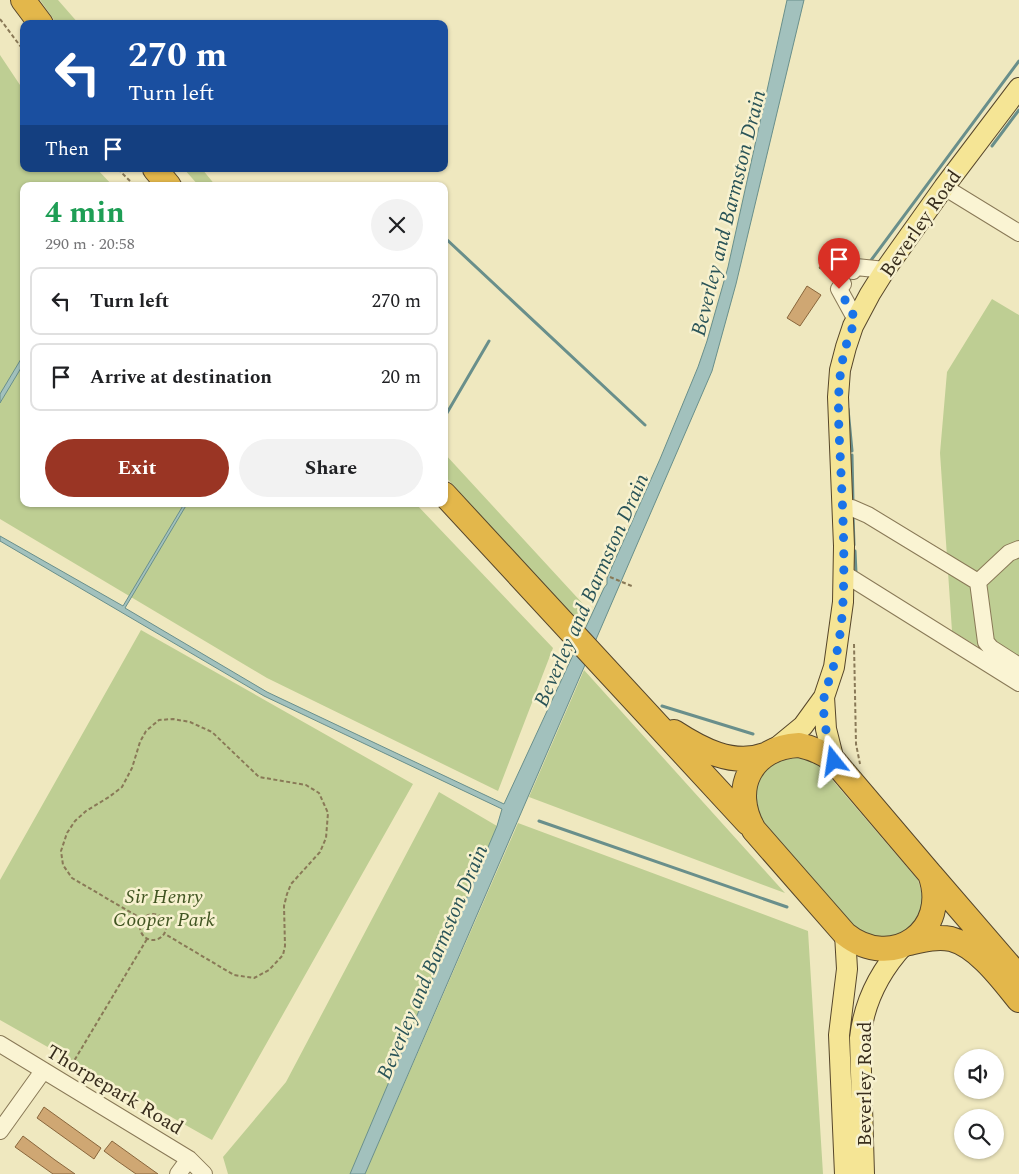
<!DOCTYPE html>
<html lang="en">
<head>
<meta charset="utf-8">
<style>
	:root { --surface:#fff; --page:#f2f2f2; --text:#202124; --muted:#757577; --line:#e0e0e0; --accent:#9a3524 }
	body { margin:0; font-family:Spectral,serif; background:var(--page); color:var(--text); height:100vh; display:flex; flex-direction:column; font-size:19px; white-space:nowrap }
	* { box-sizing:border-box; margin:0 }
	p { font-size:16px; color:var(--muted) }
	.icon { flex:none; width:28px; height:28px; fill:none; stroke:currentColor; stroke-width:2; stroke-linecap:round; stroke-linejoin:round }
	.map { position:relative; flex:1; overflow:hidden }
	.side { position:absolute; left:20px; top:182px; width:428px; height:325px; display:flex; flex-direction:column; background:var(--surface); border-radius:10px; box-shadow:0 1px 4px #0004 }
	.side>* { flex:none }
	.hud { position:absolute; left:20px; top:20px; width:428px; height:152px; border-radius:10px; box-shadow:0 1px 4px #0004; background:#1a4fa0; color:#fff; overflow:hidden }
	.buttons { position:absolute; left:954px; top:1049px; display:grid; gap:10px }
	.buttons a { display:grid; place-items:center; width:50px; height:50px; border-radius:50%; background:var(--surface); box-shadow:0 1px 4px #0004; font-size:25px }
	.pin { position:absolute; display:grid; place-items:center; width:42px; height:42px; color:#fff; margin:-51px -21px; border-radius:50% 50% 50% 0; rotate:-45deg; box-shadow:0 0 5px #0007 }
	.pin .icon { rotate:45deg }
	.me { position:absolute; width:55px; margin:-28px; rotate:345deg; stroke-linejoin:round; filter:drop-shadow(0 0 4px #0008) }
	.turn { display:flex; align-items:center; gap:18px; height:105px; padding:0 25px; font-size:22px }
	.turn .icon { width:65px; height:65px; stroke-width:2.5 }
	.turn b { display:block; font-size:35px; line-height:42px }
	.then { display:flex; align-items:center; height:48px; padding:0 25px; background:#0003; gap:10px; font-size:19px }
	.round { display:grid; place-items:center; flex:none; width:52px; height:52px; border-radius:26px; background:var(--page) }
	.head { display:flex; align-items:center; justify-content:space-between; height:85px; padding:0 25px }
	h1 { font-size:30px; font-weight:700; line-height:38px; color:#1e9e55 }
	.primary-button { display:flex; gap:10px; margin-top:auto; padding:10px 25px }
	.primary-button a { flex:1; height:58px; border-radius:30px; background:var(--accent); color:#fff; font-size:20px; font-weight:700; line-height:58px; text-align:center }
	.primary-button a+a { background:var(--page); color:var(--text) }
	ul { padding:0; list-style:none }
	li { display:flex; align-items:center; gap:15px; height:68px; margin:0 10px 8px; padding:0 15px; border:2px solid var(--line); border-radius:10px }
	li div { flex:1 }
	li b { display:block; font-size:19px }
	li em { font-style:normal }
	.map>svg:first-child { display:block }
	.green { fill:#bece93 }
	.water { fill:#a2c1bd; stroke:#698f8b }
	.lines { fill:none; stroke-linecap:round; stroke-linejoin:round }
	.stream { stroke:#698f8b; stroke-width:3 }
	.building { fill:#cfa773; stroke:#89663c }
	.minor-casing { stroke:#897957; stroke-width:18 }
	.major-casing { stroke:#56462b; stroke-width:22 }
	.highway-casing { stroke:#56462b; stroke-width:26 }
	.path { stroke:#897957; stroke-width:2; stroke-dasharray:4 2.5; stroke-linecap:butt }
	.minor { stroke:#faf4d3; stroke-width:16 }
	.major { stroke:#f5e595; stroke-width:20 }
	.highway { stroke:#e3b74b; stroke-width:24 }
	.route { stroke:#1a73e8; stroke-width:9; stroke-dasharray:0 16.2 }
	.labels { text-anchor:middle; stroke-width:5; stroke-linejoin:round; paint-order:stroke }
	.street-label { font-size:20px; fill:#382d1c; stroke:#f7f1cf }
	.park-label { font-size:20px; font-style:italic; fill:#415522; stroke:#f7f1cf }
	.water-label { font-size:21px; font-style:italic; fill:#2a5458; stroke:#f7f1cf }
</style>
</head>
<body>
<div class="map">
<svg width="1019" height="1174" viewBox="0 0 1019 1174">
	<rect width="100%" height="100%" fill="#efe8bf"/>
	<path class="green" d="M40 0H58L79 24H57Z
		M0 55 24 91V169H97L113 186H24V504H416L553 648 498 791 267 678 0 519Z
		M184 169H202L216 186H199Z
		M992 299 1019 315V671L952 631 940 453 947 372Z
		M444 453 584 605 578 624 444 475Z
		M141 630 413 784 212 1140 0 1020V880Z
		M584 670 785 893 529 797Z
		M793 753 816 761 918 880C931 922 920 923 886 942L865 937 846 919 759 817C754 802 750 780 764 767 770 762 786 757 793 753Z
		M439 792 497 826 350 1174H228L223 1157 286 1082Z
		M518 823 808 931 823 1174H365Z"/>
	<path class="water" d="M787 0H804L736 284 712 371 365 1174H350L497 826 502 809 264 696 0 541V536L123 606 184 504H187L125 608 267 692 504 804 604 588 607 584V578L660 459 698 367 707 341 728 267Z
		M24 354V363L0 403V394Z"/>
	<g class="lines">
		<path class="stream" d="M992 146 1019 110
			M444 237 645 425
			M869 263 1019 61
			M848 409 852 451
			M444 418 489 341
			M852 455 853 503
			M853 515 854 545
			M855 551 856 573
			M662 706 753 734
			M539 821 787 907"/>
	</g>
	<path class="building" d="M834 244 848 253 841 264 844 266V274L839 275 835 278 819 268Z
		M807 286 821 295 800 326 787 318Z
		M44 1107 101 1148 94 1159 37 1118Z
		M23 1136 55 1160 75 1174H53L15 1147Z
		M112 1141 137 1159 158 1174H136L116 1160 104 1151Z"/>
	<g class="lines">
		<defs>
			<path id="minor" d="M944 187 1019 233
				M853 271 856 267 885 270
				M843 284 839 289 856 320
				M842 508H852L868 515 978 582
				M843 573 1019 683
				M978 582 986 642 991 648 1019 666
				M978 582 1009 553 1019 549
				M0 1044 189 1159 204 1174
				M0 1131 43 1071
				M178 1174 189 1159"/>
			<path id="major" d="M775 749 803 726 824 697
				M834 761 826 729 824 697 834 667 843 602 844 546 838 397 840 370 846 347 853 326 870 294 885 270 944 187 1019 88
				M845 1174 839 1035 847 969 845 934
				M864 1174 860 1038C864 1002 879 972 904 945"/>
			<path id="highway" d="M23 0 41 24
				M155 169 169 186
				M444 494 748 823
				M674 732C700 749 733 767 765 755
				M799 745C813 748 823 752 834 761L930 874C951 931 892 972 845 934L754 830C730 789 751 747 799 745Z
				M931 875 1019 977
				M909 943C922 940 937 936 951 939 978 946 1002 979 1019 1000"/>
		</defs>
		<use href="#minor" class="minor-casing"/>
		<use href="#major" class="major-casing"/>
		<use href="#highway" class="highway-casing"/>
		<path class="path" d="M0 19 24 51
			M118 169 135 186
			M598 572 634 587
			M854 644 856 744 860 764
			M140 927a13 13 0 1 1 26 0a13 13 0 1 1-26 0Z
			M142 919 72 878 63 865 61 851 67 833 75 821 86 811 109 797 122 787 132 768 140 742 146 731 159 720 173 719 190 722 212 732 259 777 306 785 319 793 328 813 326 838 320 852 291 884 287 894 284 906 285 946 283 955 269 970 254 978 234 975 165 934
			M68 1071 147 939"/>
		<use href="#minor" class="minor"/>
		<use href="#major" class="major"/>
		<use href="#highway" class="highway"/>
	</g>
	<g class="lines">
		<path class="route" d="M834 761C828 741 822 719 824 698 826 688 830 678 833 668 839 647 842 623 843 601 845 559 843 515 841 473 839 421 832 368 856 320L839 289"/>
	</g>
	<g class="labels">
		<g class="street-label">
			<text transform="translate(920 223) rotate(-55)" y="7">Beverley Road</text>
			<text transform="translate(864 1084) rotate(-90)" y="7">Beverley Road</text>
			<text transform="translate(115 1089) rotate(31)" y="7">Thorpepark Road</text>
		</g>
		<g class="park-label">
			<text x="164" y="903">Sir Henry<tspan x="164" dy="23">Cooper Park</tspan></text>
		</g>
		<g class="water-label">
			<text transform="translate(728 213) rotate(-76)" y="7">Beverley and Barmston Drain</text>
			<text transform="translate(591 590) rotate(-66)" y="7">Beverley and Barmston Drain</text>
			<text transform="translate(432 962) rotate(-67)" y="7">Beverley and Barmston Drain</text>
		</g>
	</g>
</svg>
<div class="buttons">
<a><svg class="icon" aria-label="sound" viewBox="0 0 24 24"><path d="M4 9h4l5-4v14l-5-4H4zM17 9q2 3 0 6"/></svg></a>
<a><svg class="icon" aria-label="search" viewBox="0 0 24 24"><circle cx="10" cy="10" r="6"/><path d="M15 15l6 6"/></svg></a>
</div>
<div class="pin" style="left:839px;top:289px;background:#d93025"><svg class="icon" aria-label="arrive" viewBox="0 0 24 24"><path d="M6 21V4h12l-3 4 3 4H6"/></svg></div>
<svg class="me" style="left:834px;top:761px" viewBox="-20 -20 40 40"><path d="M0-17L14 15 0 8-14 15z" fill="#1a73e8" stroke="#fff" stroke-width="4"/></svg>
<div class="hud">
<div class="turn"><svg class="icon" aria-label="left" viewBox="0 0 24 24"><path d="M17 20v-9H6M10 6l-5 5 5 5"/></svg><div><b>270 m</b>Turn left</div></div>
<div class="then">Then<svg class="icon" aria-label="arrive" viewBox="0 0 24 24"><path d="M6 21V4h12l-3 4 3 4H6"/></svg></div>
</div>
<section class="side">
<div class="head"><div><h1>4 min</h1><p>290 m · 20:58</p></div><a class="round"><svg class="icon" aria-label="close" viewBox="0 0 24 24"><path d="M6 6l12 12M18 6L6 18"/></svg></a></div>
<ul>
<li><svg class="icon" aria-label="left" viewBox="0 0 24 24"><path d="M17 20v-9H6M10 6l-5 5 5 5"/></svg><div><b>Turn left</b></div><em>270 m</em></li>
<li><svg class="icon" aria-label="arrive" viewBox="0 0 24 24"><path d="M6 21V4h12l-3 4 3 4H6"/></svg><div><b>Arrive at destination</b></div><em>20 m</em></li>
</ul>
<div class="primary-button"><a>Exit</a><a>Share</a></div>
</section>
</div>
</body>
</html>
